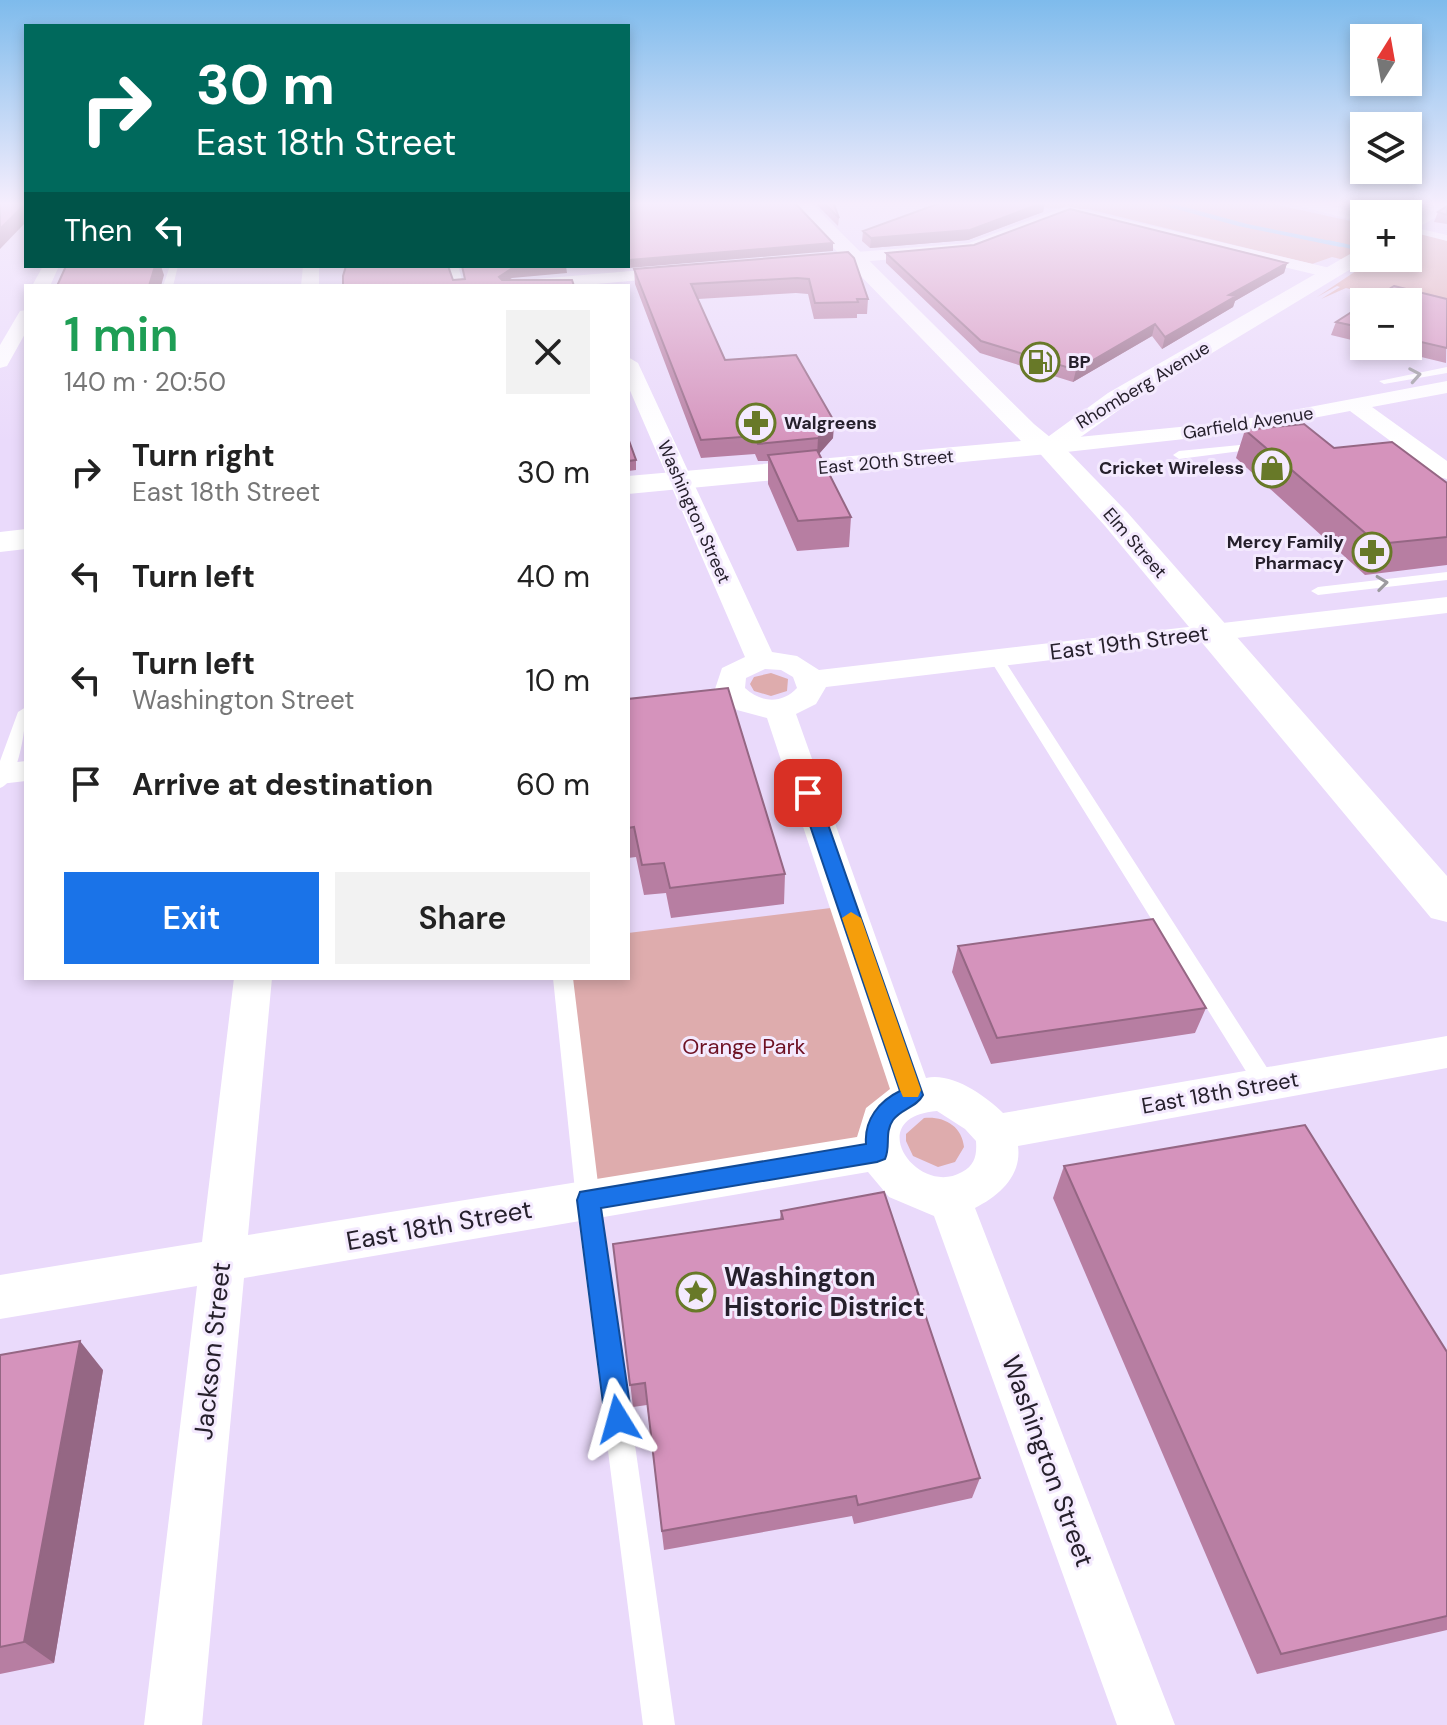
<!DOCTYPE html>
<html lang="en">
<head>
<meta charset="utf-8">
<style>
	:root { --surface:#fff; --page:#f2f2f2; --text:#222; --muted:#767676; --accent:#1a73e8 }
	body { margin:0; font-family:"DM Sans",sans-serif; background:var(--page); color:var(--text); height:100vh; display:flex; flex-direction:column; font-size:30px; white-space:nowrap }
	* { box-sizing:border-box; margin:0 }
	p { font-size:26px; color:var(--muted) }
	.icon { flex:none; width:44px; height:44px; fill:none; stroke:currentColor; stroke-width:2; stroke-linecap:round; stroke-linejoin:round }
	.map { position:relative; flex:1; overflow:hidden }
	.panel { position:absolute; left:24px; top:284px; width:606px; height:696px; display:flex; flex-direction:column; background:var(--surface); border-radius:0px; box-shadow:0 4px 12px #0003 }
	.panel>* { flex:none }
	.hud { position:absolute; left:24px; top:24px; width:606px; height:244px; border-radius:0px; box-shadow:0 4px 12px #0003; background:#00695c; color:#fff; overflow:hidden }
	.needle { width:52px; rotate:11deg }
	.fabs { position:absolute; left:1350px; top:24px; display:grid; gap:16px }
	.fabs a { display:grid; place-items:center; width:72px; height:72px; border-radius:0px; background:var(--surface); box-shadow:0 4px 12px #0003; font-size:40px }
	.pin { position:absolute; display:grid; place-items:center; width:68px; height:68px; color:#fff; margin:-34px; border-radius:16px; box-shadow:0 4px 12px #0006 }
	.me { position:absolute; width:88px; margin:-44px; rotate:352deg; stroke-linejoin:round; filter:drop-shadow(0 0 6px #0008) }
	.turn { display:flex; align-items:center; gap:28px; height:168px; padding:0 40px; font-size:36px }
	.turn .icon { width:104px; height:104px; stroke-width:2.5 }
	.turn b { display:block; font-size:56px; line-height:68px }
	.then { display:flex; align-items:center; height:76px; padding:0 40px; background:#0003; gap:16px; font-size:30px }
	.round { display:grid; place-items:center; flex:none; width:84px; height:84px; border-radius:0px; background:var(--page) }
	.head { display:flex; align-items:center; justify-content:space-between; height:136px; padding:0 40px }
	h1 { font-size:48px; font-weight:600; line-height:60px; color:#1e9e55 }
	.action { display:flex; gap:16px; margin-top:auto; padding:16px 40px }
	.action a { flex:1; height:92px; border-radius:0px; background:var(--accent); color:#fff; font-size:32px; font-weight:600; line-height:92px; text-align:center }
	.action a+a { background:var(--page); color:var(--text) }
	ul { padding:0; list-style:none }
	li { display:flex; align-items:center; gap:24px; height:104px; padding:0 40px }
	li div { flex:1 }
	li b { display:block; font-size:30px }
	li em { font-style:normal }
	.map>svg:first-child { display:block }
	.green { fill:#deacad }
	.water { fill:#80c5f3 }
	.lines { fill:none; stroke-linecap:round; stroke-linejoin:round }
	.stream { fill:#80c5f3; fill-rule:evenodd }
	.service { fill:#fff; fill-rule:evenodd }
	.minor { fill:#fff; fill-rule:evenodd }
	.tertiary { fill:#fff; fill-rule:evenodd }
	.secondary { fill:#fff; fill-rule:evenodd }
	.wall { fill:#b77ea2 }
	.shaded-wall { fill:#956784 }
	.building { fill:#d593bc; stroke:#956784; stroke-width:2 }
	.oneway { stroke:#9d9ba0 }
	.route { fill:#1a73e8; stroke:#114b97; stroke-width:2 }
	.slow { fill:#f59e0b }
	.labels { text-anchor:middle; stroke-width:6; stroke-linejoin:round; paint-order:stroke }
	.far-poi-label { font-size:18px; font-weight:bold; fill:#26202c; stroke:#f4eafe; text-anchor:start }
	.far-street-label { font-size:18px; fill:#26202c; stroke:#f4eafe }
	.street-label { font-size:22px; fill:#26202c; stroke:#f4eafe }
	.park-label { font-size:22px; fill:#6e1123; stroke:#f4eafe }
	.near-street-label { font-size:26px; fill:#26202c; stroke:#f4eafe }
	.near-poi-label { font-size:26px; font-weight:bold; fill:#26202c; stroke:#f4eafe; text-anchor:start }
</style>
</head>
<body>
<div class="map">
<svg width="1447" height="1725" viewBox="0 0 1447 1725">
	<rect width="100%" height="100%" fill="#eadafb"/>
	<path class="green" d="M1020 202H1264L1364 224V258H1408V238L1416 233 1447 240V314L1346 288 1321 299 1340 287 1337 286 1317 297 1365 265 1332 257 1312 264 1088 209 1049 208Z
		M771 673 788 679 787 691 771 696 754 691 750 684 754 677Z
		M847 906 912 1095 876 1133 588 1200 563 978H628V933Z
		M924 1118C944 1116 962 1126 964 1147L955 1162 938 1167 913 1156 906 1141V1134Z"/>
	<path class="water" d="M1150 202H1167L1247 224 1346 244 1340 247 1238 226Z"/>
	<g class="lines">
		<path class="stream" d="M1328 240 1364 248V252L1326 243Z"/>
		<path class="service" d="M1408 226 1447 235V241L1408 231Z
			M170 266H178L173 286H163Z
			M450 266H458L464 286H454Z
			M1447 367V373L1384 384 1379 381Z
			M1260 443 1266 446 1264 448 1179 459 1173 455 1179 451Z
			M1447 572V580L1318 595 1311 591 1318 587Z
			M996 654 1003 658 1273 1077 1276 1083 1273 1089 1265 1092 1257 1089 989 658Z
			M26 707C26 726 19 782 0 788V761L18 712Z
			M553 978H573L600 1200 675 1725H643L576 1200Z"/>
		<path class="minor" d="M1284 202H1311L1367 214 1364 223Z
			M1067 206 1330 268 1339 273 1330 278 1068 216 972 253 819 265 811 260 819 255 969 243Z
			M43 266H59L50 286H32Z
			M303 266H319V286H301Z
			M679 267 687 272 685 276 574 286H503L512 281Z
			M26 310V332L7 366 0 368V345L20 311Z
			M628 357 638 363 772 652 797 656 819 670 1447 597V613L826 687 816 704 796 714 926 1078C952 1072 986 1096 1003 1113L1447 1036V1068L1018 1146C1022 1176 999 1196 975 1208L1175 1725H1117L934 1216 889 1197 868 1172 244 1278 202 1725H144L197 1286 0 1319V1275L202 1242 234 978H272L248 1235 857 1137 866 1108 890 1089 767 718 737 710 715 689 722 668 745 657 628 386ZM765 669 781 670 793 677 797 688C782 704 761 703 745 688L746 678ZM937 1111 965 1129 976 1141C977 1155 975 1165 962 1172 917 1198 861 1117 937 1111Z
			M1447 381V393L1372 407 1447 461V479L1439 477 1350 411 1230 434 1048 454 1037 447 1048 440 1230 422Z
			M26 761V781L0 784V764Z"/>
		<path class="tertiary" d="M789 202H810L1034 424 1062 447 1058 453 628 494V476L1021 441Z
			M26 529V549L0 552V532Z"/>
		<path class="secondary" d="M1435 202H1447V211L1408 233V218Z
			M1364 246V258H1369L1126 405 1065 448 1127 512 1447 876V922L1431 918 1105 526 1034 447 1108 393Z"/>
	</g>
	<path class="wall" d="M814 202H834L839 218 838 226Z
		M1045 202 1043 212 968 240 870 248 862 241 863 231Z
		M1338 202H1430L1408 215 1396 214Z
		M1447 206V224L1434 222 1438 212Z
		M848 252 868 299 867 314H857V318L814 319 808 294 796 293 698 299 725 360 834 421 833 438 819 454 851 517 849 547 797 551 768 484V461H758L755 454 701 458 635 284 634 269Z
		M886 253 1287 263 1284 273 1235 301 1233 307 1162 349 1152 336 1073 382 980 353 886 263Z
		M1447 299 1446 363 1376 346H1408V302Z
		M1364 304V343L1331 335 1336 322Z
		M1245 430 1334 448 1447 483V565L1365 575 1236 458Z
		M628 438 636 460V470L628 471Z
		M628 699 785 874 784 904 671 918 666 893 644 895 636 857 628 858Z
		M958 946 1206 1008 1195 1033 991 1064 952 972Z
		M1064 1166 1447 1352V1630L1257 1674 1053 1198Z
		M781 1211 980 1478 972 1498 854 1524 852 1516 664 1550 647 1405 633 1407 613 1244 780 1219Z
		M0 1355 103 1370 54 1663 0 1674Z"/>
	<path class="shaded-wall" d="M1045 202 1043 212 968 240 870 248 871 238Z
		M1418 202H1430L1408 215 1407 214 1409 207Z
		M26 203V222L0 249V229Z
		M833 243V251L629 268V260Z
		M1287 263 1284 273 1235 301 1233 307 1162 349 1165 337 1229 295Z
		M155 266H161L164 275 161 286H149Z
		M552 266H566L567 273 512 278 500 285 499 277 511 269Z
		M1155 324 1152 336 1073 382 1076 370Z
		M834 421 833 438 817 456 818 438Z
		M80 1341 103 1370 54 1663 24 1642Z"/>
	<path class="building" d="M0 202H26V203L0 229Z
		M628 202H794L833 243 629 260Z
		M823 202H833L839 218Z
		M943 202H1045L970 230 871 238 863 231Z
		M1384 202H1418L1409 207Z
		M1447 206V215L1438 212Z
		M1070 209 1287 263 1229 295 1236 296 1165 337 1155 324 1076 370 981 341 886 253 974 245Z
		M848 252 854 258 868 299H857L858 302 815 303 809 279 797 278 691 284 725 360 796 355 834 421 818 438 758 444 755 436 701 440 634 269Z
		M66 266H155L149 286H57Z
		M346 266H448L453 280 465 279 462 266H552L511 269 499 277 502 280H572L574 286H343V276Z
		M1394 286 1447 299V348L1408 339V302H1368Z
		M1364 304V328L1336 322Z
		M1304 424 1334 448 1392 442 1447 483V537L1378 544 1245 430Z
		M628 438 636 460 628 461Z
		M817 450 851 517 798 521 768 455Z
		M728 688 785 874 670 888 664 863 642 865 634 827 628 828V699Z
		M1153 919 1206 1008 997 1038 958 946Z
		M1305 1125 1447 1352V1616L1281 1654 1064 1166Z
		M884 1192 980 1478 858 1505 856 1496 662 1531 645 1383 630 1385 613 1244 783 1219 781 1211Z
		M80 1341 24 1642 0 1647V1355Z"/>
	<defs><path id="oneway-chevron" d="M-2-3.5L2.5 0L-2 3.5" fill="none" stroke-width="1.6" stroke-linecap="round" stroke-linejoin="round" transform="scale(2)"/></defs>
	<g class="oneway">
		<use href="#oneway-chevron" transform="translate(1415 375) rotate(-10)"/>
		<use href="#oneway-chevron" transform="translate(1382 583) rotate(-7)"/>
	</g>
	<linearGradient id="sky" x2="0" y2="1"><stop stop-color="#7ebbec"/><stop offset="0.46" stop-color="#f6eefd"/><stop offset="1" stop-color="#f6eefd" stop-opacity="0"/></linearGradient>
	<rect width="1447" height="443" fill="url(#sky)"/>
	<path class="route" d="M808 787 817 793 923 1095C917 1107 901 1109 893 1120 884 1133 891 1146 885 1159L877 1162 601 1208 632 1419 628 1429 618 1433 609 1429 605 1419 577 1200 580 1192 866 1144C864 1120 879 1101 900 1091L799 793Z"/>
	<path class="slow" d="M851 912 861 918 921 1090 918 1097H903L900 1090 842 918Z"/>
	<defs>
		<symbol id="fuel-ring" viewBox="-11 -11 22 22"><circle r="9.5" fill="#f4eafe" stroke="#687928" stroke-width="1.5"/><path d="M-5.5-6h7V0h2V4h1.3V-2.5L3-4.5l.8-.8L6-3V5H2.5V1h-1V6h-7ZM-4.2-4.7v3.2H.2V-4.7Z" fill="#687928"/></symbol>
		<symbol id="pharmacy-ring" viewBox="-11 -11 22 22"><circle r="9.5" fill="#f4eafe" stroke="#687928" stroke-width="1.5"/><path d="M-2-6h4v4h4v4h-4v4h-4v-4h-4v-4h4Z" fill="#687928"/></symbol>
		<symbol id="shop-ring" viewBox="-11 -11 22 22"><circle r="9.5" fill="#f4eafe" stroke="#687928" stroke-width="1.5"/><path d="M-5-2.5h2.3a2.7 3.5 0 0 1 5.4 0H5L5.5 6h-11ZM-1.5-2.5h3a1.5 2.3 0 0 0-3 0Z" fill="#687928"/></symbol>
		<symbol id="sight-ring" viewBox="-11 -11 22 22"><circle r="9.5" fill="#f4eafe" stroke="#687928" stroke-width="1.5"/><path d="M0-6L1.8-2.2L6-1.7L2.9 1.2L3.7 5.4L0 3.3L-3.7 5.4L-2.9 1.2L-6-1.7L-1.8-2.2Z" fill="#687928"/></symbol>
	</defs>
	<g fill-rule="evenodd">
		<use href="#fuel-ring" x="1018" y="340" width="44" height="44"/>
		<use href="#pharmacy-ring" x="734" y="401" width="44" height="44"/>
		<use href="#shop-ring" x="1250" y="446" width="44" height="44"/>
		<use href="#pharmacy-ring" x="1350" y="530" width="44" height="44"/>
		<use href="#sight-ring" x="674" y="1270" width="44" height="44"/>
	</g>
	<g class="labels">
		<g class="far-poi-label">
			<text x="1068" y="368">BP</text>
			<text x="784" y="429">Walgreens</text>
			<text x="1244" y="474" text-anchor="end">Cricket Wireless</text>
			<text x="1344" y="548" text-anchor="end">Mercy Family<tspan x="1344" dy="21">Pharmacy</tspan></text>
		</g>
		<g class="far-street-label">
			<text transform="translate(1143 385) rotate(-31)" y="6">Rhomberg Avenue</text>
			<text transform="translate(1248 423) rotate(-9)" y="6">Garfield Avenue</text>
			<text transform="translate(886 462) rotate(-5)" y="6">East 20th Street</text>
			<text transform="translate(694 512) rotate(66)" y="6">Washington Street</text>
			<text transform="translate(1135 543) rotate(49)" y="6">Elm Street</text>
		</g>
		<g class="street-label">
			<text transform="translate(1129 642) rotate(-7)" y="8">East 19th Street</text>
			<text transform="translate(1220 1092) rotate(-10)" y="8">East 18th Street</text>
		</g>
		<g class="park-label">
			<text x="744" y="1054">Orange Park</text>
		</g>
		<g class="near-street-label">
			<text transform="translate(439 1225) rotate(-10)" y="9">East 18th Street</text>
			<text transform="translate(212 1351) rotate(-84)" y="9">Jackson Street</text>
			<text transform="translate(1048 1461) rotate(70)" y="9">Washington Street</text>
		</g>
		<g class="near-poi-label">
			<text x="724" y="1286">Washington<tspan x="724" dy="30">Historic District</tspan></text>
		</g>
	</g>
</svg>
<div class="fabs">
<a><svg class="needle" viewBox="-14 -14 28 28"><path d="M0-13l5 13h-10z" fill="#e53935"/><path d="M0 13l5-13h-10z" fill="#767676"/></svg></a>
<a><svg class="icon" aria-label="layers" viewBox="0 0 24 24"><path d="M12 4l9 5-9 5-9-5zM3 14l9 5 9-5"/></svg></a>
<a>+</a>
<a>−</a>
</div>
<div class="pin" style="left:808px;top:793px;background:#d93025"><svg class="icon" aria-label="arrive" viewBox="0 0 24 24"><path d="M6 21V4h12l-3 4 3 4H6"/></svg></div>
<svg class="me" style="left:618px;top:1419px" viewBox="-20 -20 40 40"><path d="M0-17L14 15 0 8-14 15z" fill="#1a73e8" stroke="#fff" stroke-width="4"/></svg>
<div class="hud">
<div class="turn"><svg class="icon" aria-label="right" viewBox="0 0 24 24"><path d="M7 20v-9h11M14 6l5 5-5 5"/></svg><div><b>30 m</b>East 18th Street</div></div>
<div class="then">Then<svg class="icon" aria-label="left" viewBox="0 0 24 24"><path d="M17 20v-9H6M10 6l-5 5 5 5"/></svg></div>
</div>
<section class="panel">
<div class="head"><div><h1>1 min</h1><p>140 m · 20:50</p></div><a class="round"><svg class="icon" aria-label="close" viewBox="0 0 24 24"><path d="M6 6l12 12M18 6L6 18"/></svg></a></div>
<ul>
<li><svg class="icon" aria-label="right" viewBox="0 0 24 24"><path d="M7 20v-9h11M14 6l5 5-5 5"/></svg><div><b>Turn right</b><p>East 18th Street</p></div><em>30 m</em></li>
<li><svg class="icon" aria-label="left" viewBox="0 0 24 24"><path d="M17 20v-9H6M10 6l-5 5 5 5"/></svg><div><b>Turn left</b></div><em>40 m</em></li>
<li><svg class="icon" aria-label="left" viewBox="0 0 24 24"><path d="M17 20v-9H6M10 6l-5 5 5 5"/></svg><div><b>Turn left</b><p>Washington Street</p></div><em>10 m</em></li>
<li><svg class="icon" aria-label="arrive" viewBox="0 0 24 24"><path d="M6 21V4h12l-3 4 3 4H6"/></svg><div><b>Arrive at destination</b></div><em>60 m</em></li>
</ul>
<div class="action"><a>Exit</a><a>Share</a></div>
</section>
</div>
</body>
</html>
